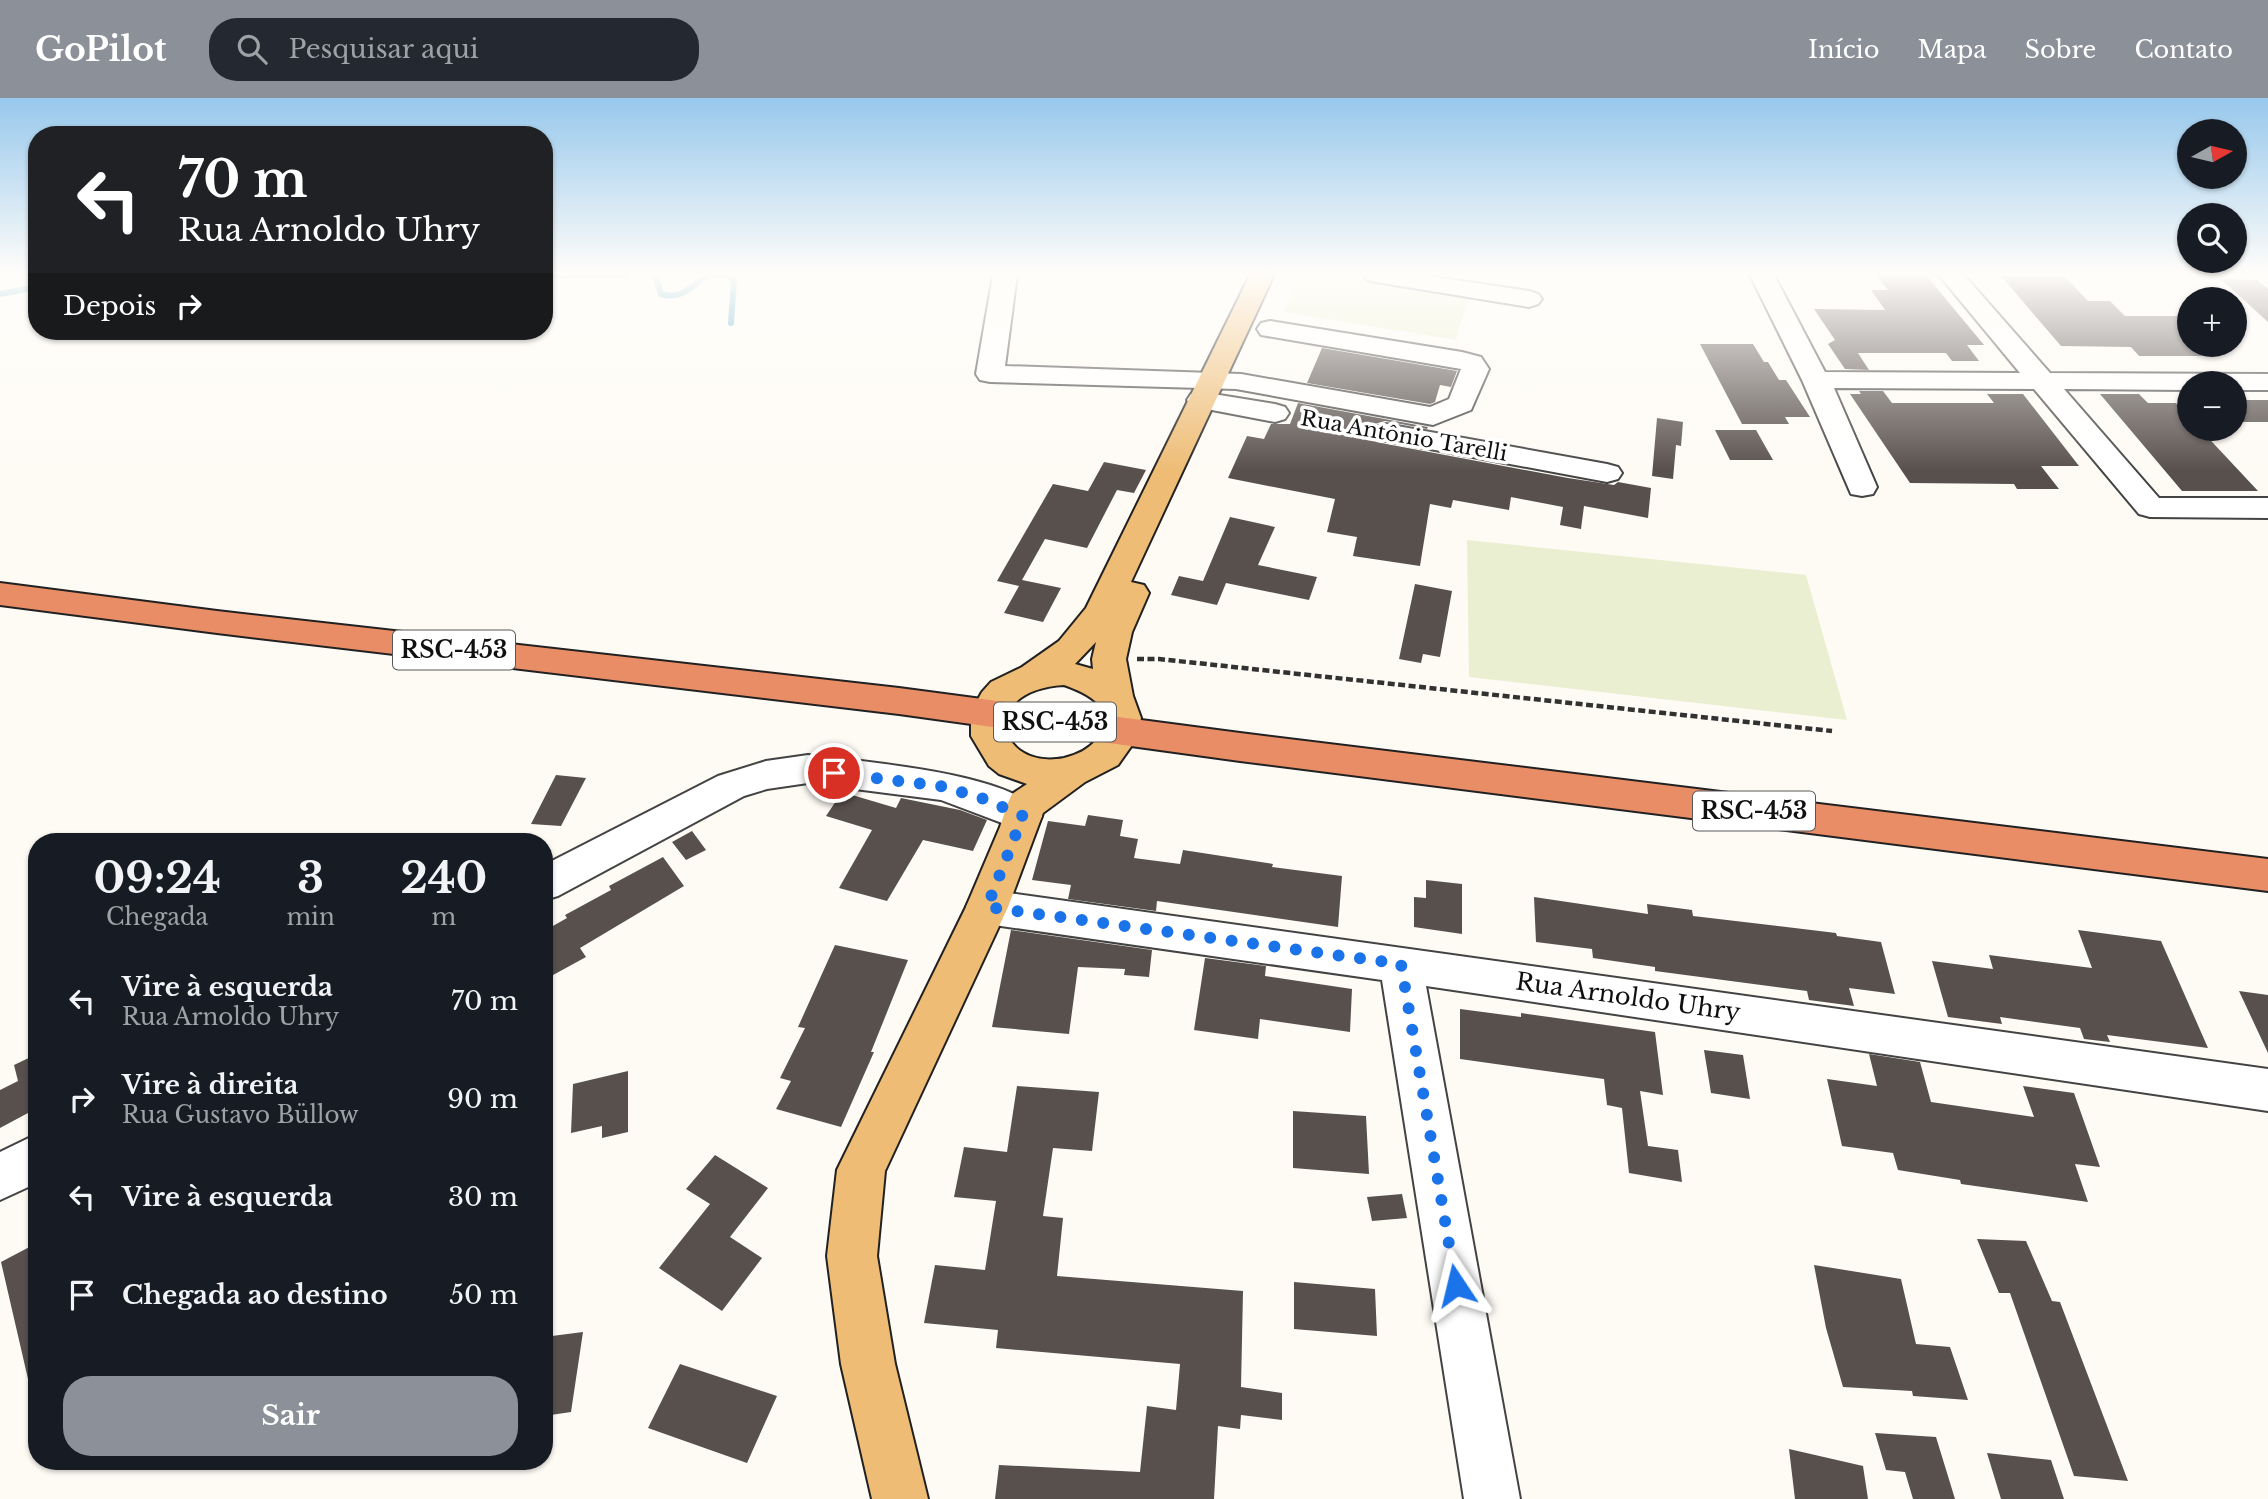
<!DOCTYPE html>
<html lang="pt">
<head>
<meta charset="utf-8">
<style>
	:root { --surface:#171b24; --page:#242831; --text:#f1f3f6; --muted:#9ea1a6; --accent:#8c9099 }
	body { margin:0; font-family:"Libre Baskerville",serif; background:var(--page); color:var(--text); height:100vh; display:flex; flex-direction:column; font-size:26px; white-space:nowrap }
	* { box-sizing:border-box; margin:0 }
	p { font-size:23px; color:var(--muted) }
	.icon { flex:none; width:38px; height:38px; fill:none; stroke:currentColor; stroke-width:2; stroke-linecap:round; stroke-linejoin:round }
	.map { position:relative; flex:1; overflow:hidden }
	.side { position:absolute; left:28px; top:735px; width:525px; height:637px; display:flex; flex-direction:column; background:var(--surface); border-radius:28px; box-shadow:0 2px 5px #0004 }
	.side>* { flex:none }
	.banner { position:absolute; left:28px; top:28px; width:525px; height:214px; border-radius:28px; box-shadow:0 2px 5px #0004; background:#202124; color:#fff; overflow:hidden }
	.needle { width:46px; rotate:82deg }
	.buttons { position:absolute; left:2177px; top:21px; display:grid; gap:14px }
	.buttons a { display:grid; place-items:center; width:70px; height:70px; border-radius:50%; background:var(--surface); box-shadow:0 2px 5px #0004; font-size:35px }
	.pin { position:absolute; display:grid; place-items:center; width:60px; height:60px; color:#fff; margin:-30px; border:4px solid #fff; border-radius:50%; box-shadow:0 2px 7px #0007 }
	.me { position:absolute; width:77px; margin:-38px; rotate:350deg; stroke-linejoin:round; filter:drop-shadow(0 0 5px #0008) }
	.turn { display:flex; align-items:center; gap:24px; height:147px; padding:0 35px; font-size:32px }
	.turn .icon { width:91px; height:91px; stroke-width:2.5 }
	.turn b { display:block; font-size:49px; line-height:60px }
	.then { display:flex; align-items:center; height:66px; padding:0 35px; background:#0003; gap:14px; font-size:26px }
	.eta { display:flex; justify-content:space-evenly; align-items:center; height:119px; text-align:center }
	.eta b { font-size:42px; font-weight:800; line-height:49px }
	.primary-button { display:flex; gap:14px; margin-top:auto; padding:14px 35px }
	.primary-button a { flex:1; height:80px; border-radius:28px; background:var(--accent); color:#fff; font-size:28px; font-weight:800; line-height:80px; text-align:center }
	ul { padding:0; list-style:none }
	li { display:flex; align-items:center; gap:21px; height:98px; padding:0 35px }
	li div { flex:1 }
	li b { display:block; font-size:26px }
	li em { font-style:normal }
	header { display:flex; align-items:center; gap:42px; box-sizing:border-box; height:98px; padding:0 35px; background:var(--accent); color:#fff }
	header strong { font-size:33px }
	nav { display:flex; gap:38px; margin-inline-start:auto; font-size:24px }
	.search { width:490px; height:63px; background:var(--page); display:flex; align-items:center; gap:18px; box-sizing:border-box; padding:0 24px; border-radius:28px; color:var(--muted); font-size:26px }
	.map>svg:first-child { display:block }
	.pitch { fill:#eaefd1 }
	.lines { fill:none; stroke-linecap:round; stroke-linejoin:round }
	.stream { stroke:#49a7c4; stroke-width:6 }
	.building { fill:#58504d }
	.minor-casing { stroke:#434343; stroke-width:4 }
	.major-casing { stroke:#212121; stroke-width:4 }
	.highway-casing { stroke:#212121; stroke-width:4 }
	.path { stroke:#323232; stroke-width:4.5; stroke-dasharray:7 3.5; stroke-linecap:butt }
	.minor { fill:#fff; fill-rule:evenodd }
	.major { fill:#eebc75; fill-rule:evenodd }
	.highway { fill:#e98d67; fill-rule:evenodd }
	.route { stroke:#1a73e8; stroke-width:12; stroke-dasharray:0 21.6 }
	.labels { text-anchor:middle; stroke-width:7; stroke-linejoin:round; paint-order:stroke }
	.far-street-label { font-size:21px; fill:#101010; stroke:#fff }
	.shield { fill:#fff; stroke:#585858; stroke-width:2 }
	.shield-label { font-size:23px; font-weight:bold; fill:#101010 }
	.street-label { font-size:24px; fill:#101010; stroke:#fff }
</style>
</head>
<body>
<header>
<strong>GoPilot</strong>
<div class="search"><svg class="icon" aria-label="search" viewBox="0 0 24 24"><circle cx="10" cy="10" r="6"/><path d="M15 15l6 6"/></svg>Pesquisar aqui</div>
<nav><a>Início</a><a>Mapa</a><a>Sobre</a><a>Contato</a></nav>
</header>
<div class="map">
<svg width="2268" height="1401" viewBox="0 0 2268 1401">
	<rect width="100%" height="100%" fill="#fefbf5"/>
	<path class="pitch" d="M1302 177H1335L1469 197 1456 242 1284 214Z
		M1467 442 1806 477 1847 622 1469 579Z"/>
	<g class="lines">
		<path class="stream" d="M655 177 661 196C682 202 692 188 708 177
			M713 177H727L734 182 731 225
			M544 178 626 177
			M0 196 37 189"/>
	</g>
	<path class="building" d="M1876 177H1926L1984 247H1967L1979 263H1952L1946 255H1858L1869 272 1845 271 1828 246 1835 242 1814 211 1885 212 1871 192H1888Z
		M2001 178H2064L2088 203H2110L2125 218H2177L2189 230V247H2207L2219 258H2139L2131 249 2061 248Z
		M2221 181 2257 182 2268 191V224Z
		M1700 246H1753L1764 264H1768L1779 282H1786L1810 319H1785L1789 326H1742Z
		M1322 250 1457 273 1451 289 1440 287 1435 304 1430 306 1307 285Z
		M1859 293H1883L1892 305H1994L1987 296H2023L2079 368H2041L2059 391H2017L2014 386 1910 385 1850 296H1861Z
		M2100 296H2139L2148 305H2176L2189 320V331H2200L2258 393H2182Z
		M2235 302H2268V324H2235Z
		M1298 305 1428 329 1427 331 1385 323 1375 326 1370 334 1376 344 1568 380 1614 387 1618 384 1651 390 1648 420 1584 408 1581 431 1560 427 1563 409 1511 399 1509 412 1453 402 1451 410 1430 406 1420 468 1353 458 1357 439 1327 434 1335 401 1228 380 1247 338 1264 341 1271 326H1290Z
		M1657 320 1683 324 1681 348 1676 347 1673 381 1652 378Z
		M1715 332H1756L1773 362H1730Z
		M1104 364 1146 372 1134 395 1117 392 1087 450 1045 441 1022 482 1061 490 1043 524 1004 515 1019 488 997 483 1053 386 1088 393Z
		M1230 419 1275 429 1258 467 1317 479 1309 502 1226 485 1217 507 1171 497 1179 478 1203 483Z
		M1415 486 1452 493 1440 559 1423 556 1421 565 1399 561Z
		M556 677 586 680 561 728 531 726Z
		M842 694 896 710 901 700 960 712 987 722 973 753 923 742 887 803 839 790 872 732 826 718Z
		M1088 717 1123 722 1120 738 1138 741 1134 760 1180 766 1183 752 1273 766 1272 769 1342 778 1338 829 1157 803 1156 813 1068 801 1071 787 1032 782 1048 723 1085 728Z
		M692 733 706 752 686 762 672 744Z
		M663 759 684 788 580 850 586 859 544 882V833L567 820 565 817 611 792 609 788Z
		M1426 782 1462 786V836L1414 829V799L1426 800Z
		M1534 799 1648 816 1647 806 1692 812 1693 818 1836 835 1837 838 1881 844 1895 896 1849 890 1854 908 1809 902 1807 893 1655 873V869L1593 860 1592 851 1536 844Z
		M1011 832 1152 852 1149 879 1124 877 1125 871 1078 869 1069 936 992 929Z
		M2078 832 2161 843 2208 950 2107 937 2110 944 2084 941 2080 930 2000 919 2002 926 1948 919 1932 863 1993 871 1989 857 2092 870Z
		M835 847 908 862 871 954H874L841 1029 776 1011 791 983 780 980 805 930 798 929Z
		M1205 860 1266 868 1265 878 1352 891 1350 934 1260 921 1258 941 1194 932Z
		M2239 893 2268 897V955Z
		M1460 911 1521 919V915L1655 934 1663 997 1640 993 1648 1048 1678 1052 1682 1084 1629 1075 1622 1010 1607 1007 1604 981 1460 961Z
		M1704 952 1743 957 1750 1001 1711 995Z
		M37 956V1026L31 1027 28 1015 0 1030V992L18 983 14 967Z
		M1869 956 1920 964 1931 1004 2034 1019 2023 988 2074 995 2100 1069 2075 1066 2088 1104 1961 1086 1960 1082 1898 1072 1893 1055 1842 1048 1827 981 1877 988Z
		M628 973V1034L602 1040V1028L571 1035 573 986Z
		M1017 988 1099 994 1092 1053 1053 1050 1043 1118 1063 1120 1057 1178 1243 1193 1241 1289 1282 1295V1322L1241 1317 1240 1331 1218 1328 1214 1401H995L999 1367 1140 1374 1147 1308 1176 1312 1180 1266 996 1250 998 1232 924 1225 935 1167 985 1172 996 1103 954 1099 964 1049 1007 1054Z
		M1293 1013 1366 1018 1369 1076 1293 1070Z
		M715 1057 768 1090 730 1139 762 1160 722 1213 659 1170 710 1106 686 1091Z
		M1402 1096 1407 1120 1372 1123 1367 1099Z
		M1977 1141 2026 1143 2052 1203 2060 1204 2128 1383 2074 1378 2010 1195H1999Z
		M37 1145V1280L28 1281 1 1164Z
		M1814 1167 1901 1181 1916 1246 1950 1249 1968 1302 1913 1298 1912 1293 1843 1289 1826 1230Z
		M1294 1184 1375 1191 1377 1238 1294 1231Z
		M583 1234 571 1314 544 1318V1239Z
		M680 1266 777 1298 747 1365 648 1330Z
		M1875 1335 1936 1339 1955 1401H1913L1905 1374 1886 1372Z
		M1789 1351 1863 1368 1868 1401H1795Z
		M1987 1355 2051 1362 2064 1401H2001Z"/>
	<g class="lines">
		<defs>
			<path id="minor" d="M993 177H1017L1005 268 1241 276 1430 309 1449 301 1461 271 1261 237 1257 231 1261 225 1270 223 1462 254 1481 259 1489 271 1471 312 1433 327 1236 291 990 284 980 282 976 276Z
				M1364 177H1421L1529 193 1538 196 1542 201 1538 206 1529 209 1376 184 1367 182Z
				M1750 177H1774L1825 274 2020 275 1939 177H1964L2050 275 2268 276V292H2235V285H2189V292L2064 291 2159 400H2268V420L2150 419 2139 416 2034 291 1834 290 1877 389 1873 396 1862 398 1851 396 1802 282Z
				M1201 294 1275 306 1285 309 1289 315 1285 321 1275 324 1191 308 1187 302 1191 296Z
				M1386 326 1607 366 1618 369 1622 375 1618 381 1607 384 1376 341 1372 335 1376 329Z
				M808 657C856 663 1019 675 1042 718L1037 729 1023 733 941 702 808 685 767 691 744 698 558 798 544 802V767L718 678 766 663Z
				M987 792 2268 971V1013L1426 888 1520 1401H1464L1382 882 987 826 972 821 966 809 972 797Z
				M37 1036V1085L0 1102V1054Z"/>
			<path id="major" d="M1250 177H1274L1131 484 1144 487 1149 495 1132 534 1126 561 1133 598 1141 620 1137 640 1118 667 1085 684 1043 715 1008 809 885 1073 877 1158 895 1266 928 1401H872L841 1266 827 1158 837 1072 966 809 1000 729 1007 707 1012 696 1027 686 999 676 989 668 971 638V614L982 594 991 584 1022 569 1059 543 1086 510ZM1096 544 1092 561 1093 571 1075 566ZM1064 587C1090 596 1120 612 1096 642 1088 652 1076 657 1064 660 997 673 977 592 1064 587Z"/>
			<path id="highway" d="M0 485 217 513 899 590 1240 635 2268 761V793L1240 663 899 616 217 535 0 507Z"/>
		</defs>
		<use href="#minor" class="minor-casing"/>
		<use href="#major" class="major-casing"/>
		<use href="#highway" class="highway-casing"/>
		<path class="path" d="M1137 561H1159L1832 633"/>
		<use href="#minor" class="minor"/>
		<use href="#major" class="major"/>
		<use href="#highway" class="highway"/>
	</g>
	<linearGradient id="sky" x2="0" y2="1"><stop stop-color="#97c8ec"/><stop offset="0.47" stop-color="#fffdfa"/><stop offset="1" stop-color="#fffdfa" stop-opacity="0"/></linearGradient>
	<rect width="2268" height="373" fill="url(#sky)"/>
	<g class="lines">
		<path class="route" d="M834 675 940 688 979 699 1023 718 987 809 1401 866 1456 1187"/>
	</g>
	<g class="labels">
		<g class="far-street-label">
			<text transform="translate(1404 338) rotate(10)" y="7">Rua Antônio Tarelli</text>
		</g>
		<g class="shield">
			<rect x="393" y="532.5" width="122" height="39" rx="5"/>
			<rect x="994" y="604.5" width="122" height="39" rx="5"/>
			<rect x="1693" y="693.5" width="122" height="39" rx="5"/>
		</g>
		<g class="shield-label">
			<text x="454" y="560">RSC-453</text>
			<text x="1055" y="632">RSC-453</text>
			<text x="1754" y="721">RSC-453</text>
		</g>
		<g class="street-label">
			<text transform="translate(1628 899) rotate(8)" y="8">Rua Arnoldo Uhry</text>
		</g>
	</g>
</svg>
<div class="buttons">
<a><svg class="needle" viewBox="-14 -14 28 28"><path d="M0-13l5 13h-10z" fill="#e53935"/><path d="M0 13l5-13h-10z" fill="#9ea1a6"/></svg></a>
<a><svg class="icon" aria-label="search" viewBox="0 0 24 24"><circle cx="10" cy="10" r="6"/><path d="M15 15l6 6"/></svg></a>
<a>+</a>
<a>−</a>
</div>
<div class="pin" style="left:834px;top:675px;background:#d93025"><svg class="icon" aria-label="arrive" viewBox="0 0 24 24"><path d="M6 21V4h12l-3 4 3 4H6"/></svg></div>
<svg class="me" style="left:1456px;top:1187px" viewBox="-20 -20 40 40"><path d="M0-17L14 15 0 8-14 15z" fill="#1a73e8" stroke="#fff" stroke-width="4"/></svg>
<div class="banner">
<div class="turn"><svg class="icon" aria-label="left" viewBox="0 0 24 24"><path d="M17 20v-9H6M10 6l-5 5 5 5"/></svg><div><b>70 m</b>Rua Arnoldo Uhry</div></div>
<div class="then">Depois<svg class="icon" aria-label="right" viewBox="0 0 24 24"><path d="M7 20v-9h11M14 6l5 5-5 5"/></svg></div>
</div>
<section class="side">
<div class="eta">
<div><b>09:24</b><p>Chegada</p></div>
<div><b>3</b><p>min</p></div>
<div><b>240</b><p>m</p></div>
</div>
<ul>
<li><svg class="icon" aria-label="left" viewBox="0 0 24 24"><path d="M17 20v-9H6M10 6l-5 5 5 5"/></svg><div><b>Vire à esquerda</b><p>Rua Arnoldo Uhry</p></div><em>70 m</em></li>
<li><svg class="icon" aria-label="right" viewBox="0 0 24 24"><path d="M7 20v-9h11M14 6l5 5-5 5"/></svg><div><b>Vire à direita</b><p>Rua Gustavo Büllow</p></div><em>90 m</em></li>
<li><svg class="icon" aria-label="left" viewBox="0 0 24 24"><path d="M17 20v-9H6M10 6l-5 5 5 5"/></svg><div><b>Vire à esquerda</b></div><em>30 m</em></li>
<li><svg class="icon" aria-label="arrive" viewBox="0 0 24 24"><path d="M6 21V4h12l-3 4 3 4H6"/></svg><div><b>Chegada ao destino</b></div><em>50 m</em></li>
</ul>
<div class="primary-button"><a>Sair</a></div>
</section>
</div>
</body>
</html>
